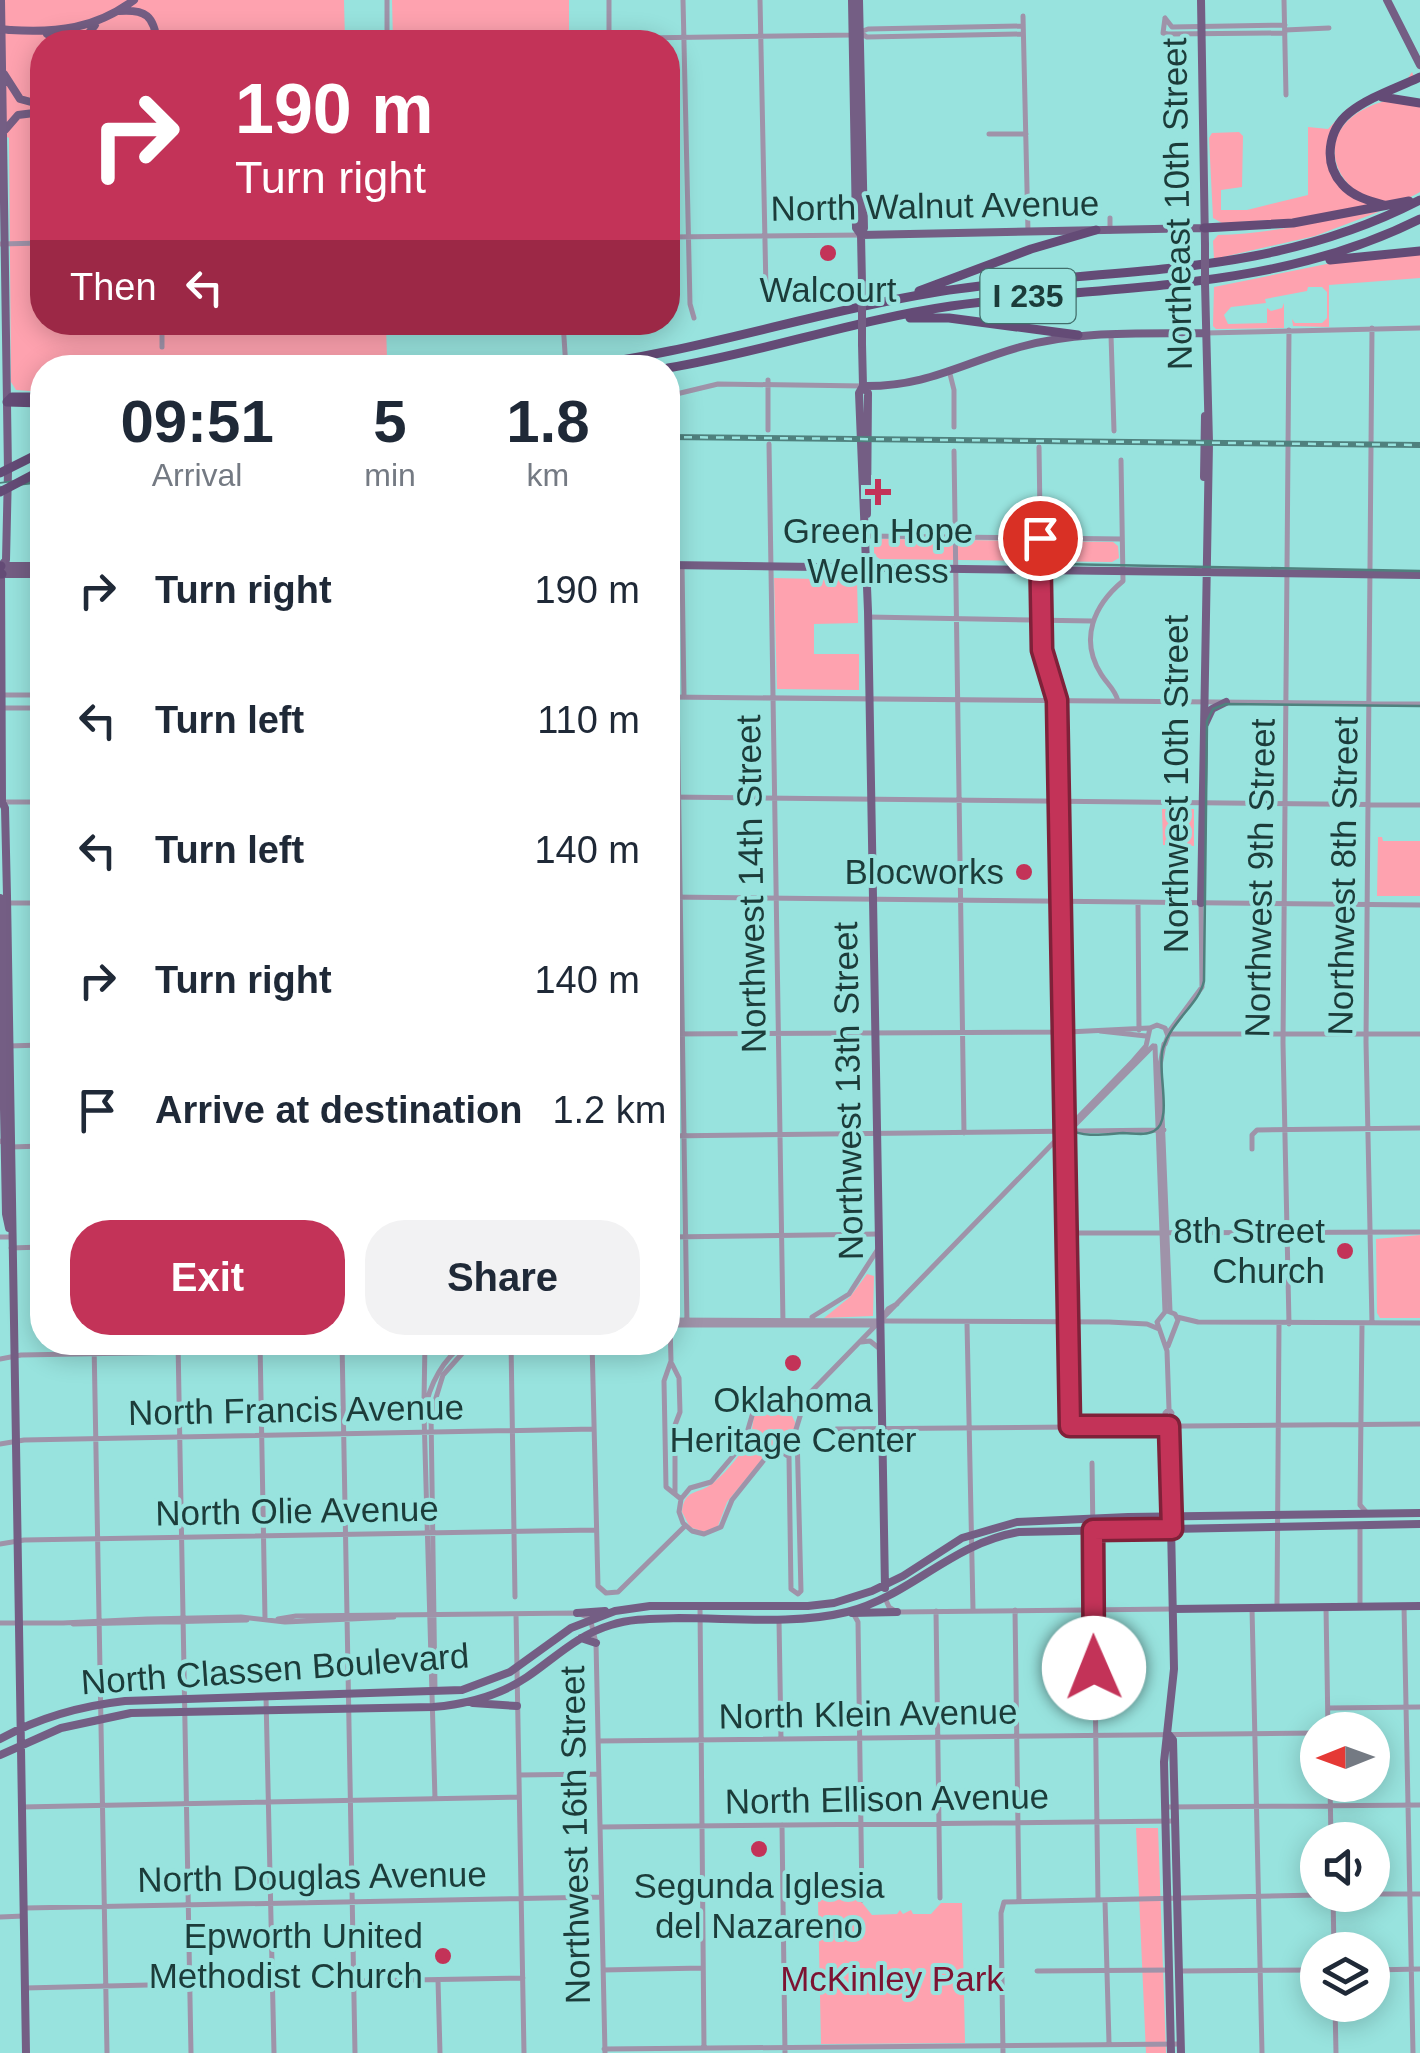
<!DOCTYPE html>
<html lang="en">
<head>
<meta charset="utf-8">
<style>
	:root { --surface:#fff; --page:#f2f2f3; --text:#1f2937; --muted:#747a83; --accent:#c33358 }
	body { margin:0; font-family:Arial,sans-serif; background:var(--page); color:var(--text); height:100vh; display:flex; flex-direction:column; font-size:38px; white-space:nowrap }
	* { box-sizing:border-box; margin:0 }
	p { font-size:32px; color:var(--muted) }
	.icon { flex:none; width:55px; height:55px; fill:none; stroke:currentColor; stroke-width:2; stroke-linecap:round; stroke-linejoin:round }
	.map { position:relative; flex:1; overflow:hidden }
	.details { position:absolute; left:30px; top:355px; width:650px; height:1000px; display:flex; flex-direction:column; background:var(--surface); border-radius:40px; box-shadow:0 5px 25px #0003 }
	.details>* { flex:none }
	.guide { position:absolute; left:30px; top:30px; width:650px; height:305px; border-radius:40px; box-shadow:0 5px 25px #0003; background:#c33358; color:#fff; overflow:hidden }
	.needle { width:65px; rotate:269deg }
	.fabs { position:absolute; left:1300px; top:1712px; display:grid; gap:20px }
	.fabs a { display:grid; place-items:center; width:90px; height:90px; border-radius:50%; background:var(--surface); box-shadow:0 5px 25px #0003; font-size:50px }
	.pin { position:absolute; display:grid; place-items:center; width:85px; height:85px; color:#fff; margin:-42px; border:5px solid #fff; border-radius:50%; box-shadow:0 2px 10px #0007 }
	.me { position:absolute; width:110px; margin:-55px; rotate:359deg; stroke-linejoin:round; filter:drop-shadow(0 0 8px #0008) }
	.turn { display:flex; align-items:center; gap:35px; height:210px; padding:0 40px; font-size:45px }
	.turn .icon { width:130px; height:130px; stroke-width:2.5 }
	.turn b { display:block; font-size:70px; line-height:85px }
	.then { display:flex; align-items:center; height:95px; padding:0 40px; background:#0003; gap:20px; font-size:38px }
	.eta { display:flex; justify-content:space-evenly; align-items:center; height:170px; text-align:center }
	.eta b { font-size:60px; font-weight:800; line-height:70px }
	.action { display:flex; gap:20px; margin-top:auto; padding:20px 40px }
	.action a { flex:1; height:115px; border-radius:40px; background:var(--accent); color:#fff; font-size:40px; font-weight:800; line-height:115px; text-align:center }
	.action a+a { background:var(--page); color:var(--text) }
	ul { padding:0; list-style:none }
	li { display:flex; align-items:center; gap:30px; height:130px; padding:0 40px }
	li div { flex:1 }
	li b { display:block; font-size:38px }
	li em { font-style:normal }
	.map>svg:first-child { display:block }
	.green { fill:#fea2af }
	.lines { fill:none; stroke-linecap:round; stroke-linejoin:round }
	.minor { stroke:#9f93a9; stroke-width:5 }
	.major { stroke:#745e84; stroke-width:8 }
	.highway { stroke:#644b76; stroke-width:9 }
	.tram { stroke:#4f817e; stroke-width:2.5 }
	.rail-casing { stroke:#4f817e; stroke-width:6 }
	.rail { stroke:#98e3de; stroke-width:2.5; stroke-dasharray:8; stroke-linecap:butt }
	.major-bridge { stroke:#745e84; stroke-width:8 }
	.highway-bridge { stroke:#644b76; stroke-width:9 }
	.route-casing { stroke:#7f2139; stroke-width:25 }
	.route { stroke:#c33358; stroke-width:18 }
	.poi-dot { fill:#c33358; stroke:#98e3de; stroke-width:4 }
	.labels { text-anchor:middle; stroke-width:8; stroke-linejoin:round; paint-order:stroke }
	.shield { fill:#98e3de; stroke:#416e6b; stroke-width:2.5 }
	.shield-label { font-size:32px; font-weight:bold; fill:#1c3c3a }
	.street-label { font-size:35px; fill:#1c3c3a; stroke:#98e3de }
	.poi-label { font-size:35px; fill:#1c3c3a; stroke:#98e3de }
	.park-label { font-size:35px; fill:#7d1332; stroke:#98e3de }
</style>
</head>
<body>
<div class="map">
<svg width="1420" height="2053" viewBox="0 0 1420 2053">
	<rect width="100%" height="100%" fill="#98e3de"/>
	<path class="green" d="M0 0H344L345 42H42V322L386 323 387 359H380L379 355 172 358 169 367 42 368V392L16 390 11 382 9 138 0 133Z
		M392 0H569V42H393Z
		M1412 72 1414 77 1334 126 1332 175 1370 206 1306 218 1222 223 1213 218 1209 138 1212 133 1239 132 1243 136 1242 187 1221 190V210H1247L1308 195V127L1328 129 1348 108 1408 78Z
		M1389 100 1420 105V192C1353 234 1283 126 1389 100Z
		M1381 211 1315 236 1214 259 1213 241 1218 235C1274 234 1326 219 1381 211Z
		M1420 254V278L1329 285V327L1293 326 1292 319 1295 323H1322L1327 318V292L1322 287H1308L1307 291 1265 299 1266 303 1231 307 1224 315 1228 324 1267 323V308L1271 311 1282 308 1284 303V328L1216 329 1213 326 1214 287 1351 259Z
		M880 539 1113 542 1118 546 1119 558 1112 562 880 559 874 555V544Z
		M774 578 857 580 858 623 814 624V654H859V690L777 689Z
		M1162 809H1194V846L1163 845Z
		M1378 837H1382L1383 841H1420V896H1377Z
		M1420 1235V1318H1380L1377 1313 1376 1239Z
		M867 1274 874 1276 873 1316 824 1318 850 1297Z
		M774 1404 791 1414 795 1422 794 1433 763 1458 727 1502 718 1526 704 1532 690 1527 682 1512C684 1488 699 1495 713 1483 725 1474 742 1453 749 1440 754 1430 751 1420 757 1410Z
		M1136 1828H1158L1166 2053H1146Z
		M859 1899 872 1915 897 1914 900 1910 903 1914 911 1910 913 1914H931L941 1903H962L965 2043 821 2044 818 1900Z"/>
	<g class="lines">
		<path class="minor" d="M387 0V42
			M609 0V42
			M683 0 690 304 694 318
			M760 0 766 290
			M1284 0 1286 95
			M1023 16 1028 232
			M1165 18 1163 33 1168 34 1285 33
			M1165 18 1172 27 1285 25
			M1285 30 1329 28
			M860 33 867 37 1023 34
			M570 39 852 35 868 29 1023 26
			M326 42H387
			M989 134H1026
			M39 147H42
			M1110 218V231
			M668 237 861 235
			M0 244 42 243
			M162 322V347
			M563 322 566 368
			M617 322 620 332
			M1289 330 1283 1043 1289 1324
			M1206 333 1420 328
			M1111 335 1114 431
			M950 374 954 390V427
			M768 380V430
			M668 396 718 384 863 386
			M769 444 783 1324
			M1039 447 1042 650 1057 700 1070 1426
			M954 451 964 1133
			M866 536 1122 539
			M682 565 684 697
			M868 617 1092 621
			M3 695H42
			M668 697 1420 704
			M677 697 687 1325
			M1118 701C1115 689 1107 684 1101 674 1079 639 1094 605 1123 581L1121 460
			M1 708H42
			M668 797 1420 805
			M3 802H42
			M668 897 1420 905
			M8 903H42
			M1138 903 1139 1030
			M1100 1031 1146 1036
			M1168 1033 1202 987 1201 903
			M668 1034 1068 1032 1149 1028
			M1168 1034H1420
			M1164 1044 1160 1065 1170 1311
			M8 1046 42 1045
			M1155 1046 1165 1312
			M1075 1125 1153 1046
			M668 1136 1164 1130
			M0 1141 11 1147 42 1146
			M1252 1149V1135L1257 1130 1420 1128
			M1066 1233 1420 1232
			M0 1237H11
			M668 1237 878 1234
			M11 1248 42 1247
			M1167 1311 1175 1314 1178 1320 1168 1346
			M1165 1312 1157 1322 1167 1351 1169 1409 1165 1413 1169 1426
			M812 1317 849 1294 878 1249
			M1177 1317 1198 1322 1420 1323
			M882 1319 888 1309 897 1304
			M668 1320 1109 1322 1147 1324 1159 1329
			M670 1323 671 1361 664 1381 666 1487 681 1499
			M967 1323 973 1610
			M1372 1323 1366 1042 1372 328
			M1362 1324 1360 1505 1367 1513
			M668 1325H873
			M94 1342 107 2053
			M178 1342 191 2053
			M260 1342 265 1619
			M342 1342 355 2053
			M511 1342 515 1597
			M592 1342 598 1586 606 1593 618 1592 685 1526
			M861 1342 870 1341 880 1349
			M0 1359 21 1355 469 1347 476 1342
			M672 1364 679 1378 680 1412 675 1425V1494
			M806 1397C788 1404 770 1397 754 1409L744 1443 711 1482 690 1488 681 1499 679 1512 683 1523 692 1531 704 1534 721 1527 732 1500 768 1455 793 1439 806 1397 1133 1061 1146 1046 1150 1028 1157 1025 1165 1028 1168 1036 1165 1044
			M424 1401 425 1342
			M1169 1409 1172 1413 1169 1426 1171 1517
			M836 1429 1420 1424
			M0 1444 24 1440 594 1429
			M779 1450 789 1457 791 1589 798 1594 801 1591 797 1433
			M1092 1463 1098 1900
			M1360 1525V1607
			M0 1544 24 1540 595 1530
			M885 1598 889 1607 897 1612 1173 1609
			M1404 1606 1413 2053
			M700 1607 704 2048
			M1277 1607 1279 1323
			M1326 1607 1328 1730
			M1252 1608 1262 2053
			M1015 1610 1019 1901
			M936 1611 940 1898
			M853 1613 858 1622 862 1900
			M516 1614 524 2053
			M278 1619 296 1616 577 1613 590 1618 596 1643 605 2053
			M779 1620 781 1739
			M0 1623H62
			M63 1623 147 1619 241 1617 285 1622 394 1617
			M73 1624 247 1620
			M435 1691 431 1414 443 1375 467 1348
			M266 1697 274 2053
			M1328 1708 1420 1707
			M598 1741 1318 1733
			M519 1775 599 1774
			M1330 1785 1331 1840
			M435 1799 424 1414C429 1385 442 1360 466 1342
			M22 1807 519 1797
			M1165 1807 1420 1805
			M782 1825 785 2053
			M600 1827 1175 1821
			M1372 1894H1420
			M1333 1895 1334 1950
			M1105 1901 1109 2043
			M25 1908 601 1897
			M0 1917 24 1916
			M603 1970 703 1968
			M1372 1970 1420 1969
			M1037 1971 1170 1970
			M1181 1971 1318 1970
			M438 1980 440 2053
			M354 1981 523 1978
			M25 1988 190 1984
			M1335 2005 1336 2053
			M604 2049 1181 2044
			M1003 2053 1001 1913 1004 1902 1318 1895"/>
		<path class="major" d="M1 0 8 471 6 560 1 566 2 802 5 808 7 896 26 2053
			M852 0 856 228 861 235
			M859 0 864 228 861 235 862 284
			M1201 0 1205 245
			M1387 0 1420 65
			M119 11C146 9 154 16 157 42
			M10 30C57 33 95 29 134 0
			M47 34 62 42
			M82 42 95 25
			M4 74 20 99 42 105
			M5 130 18 115 42 112
			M861 235 1204 228
			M862 344 863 386 859 393 868 611 885 1588
			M863 386C927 387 962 363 1020 347 1080 330 1144 334 1206 333
			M863 386 868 393 867 514
			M1204 477 1205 416
			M668 565 1420 575
			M1 566H42
			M2 574H42
			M1205 724 1212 709 1226 702
			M0 898 6 1214 9 1228
			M1201 903 1209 443 1205 283
			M1173 1609 1420 1606
			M577 1613 605 1611
			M852 1613 897 1612
			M581 1638 596 1643
			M473 1703 517 1706
			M1169 1735 1173 1740 1181 2053
			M0 1739C40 1717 80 1706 125 1701L462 1690 510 1672 571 1628 615 1611 650 1606H808L834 1603 872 1591 903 1576 962 1538 1017 1522 1128 1517 1420 1513
			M0 1755 61 1728 131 1713 433 1707C467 1704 499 1696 527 1677 555 1658 577 1635 611 1625 633 1618 656 1619 679 1618 733 1618 794 1625 847 1612 912 1595 950 1544 1019 1532L1420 1524
			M1171 2053 1164 1762 1174 1669 1171 1526"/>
		<path class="highway" d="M1382 97 1420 103
			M1384 205C1369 201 1352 196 1342 184 1323 163 1328 130 1349 113 1369 97 1397 88 1420 77
			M1204 228 1293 223 1409 201
			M1330 260 1420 251
			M919 291 1031 249 1096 230
			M910 318H949L1078 335
			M267 368 310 365 380 368
			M567 368C691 354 809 313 931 293 1102 265 1260 283 1420 200
			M668 368C763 352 855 320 951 306 1112 283 1270 294 1420 219
			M42 397H12L7 402 42 403
			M0 566H1
			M0 574H2"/>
		<path class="tram" d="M1420 571 1059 564 1047 567 1041 573 1042 654 1056 725 1063 1114 1068 1129C1084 1138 1106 1134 1123 1133 1132 1133 1146 1136 1154 1131 1174 1121 1156 1069 1163 1048 1172 1020 1199 1004 1204 981L1207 721 1213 709 1226 704 1420 706"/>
		<defs>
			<path id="rail" d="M668 437 1420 445
				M0 485 42 480"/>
		</defs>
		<use href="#rail" class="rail-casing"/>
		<use href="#rail" class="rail"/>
		<path class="major-bridge" d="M0 29 10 30
			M1205 245V283
			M862 284V344"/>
		<path class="highway-bridge" d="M0 473 42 452
			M0 492 42 470"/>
	</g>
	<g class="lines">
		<defs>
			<path id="route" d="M1040 538 1042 650 1057 700 1070 1426H1169L1172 1529 1093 1530 1094 1668"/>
		</defs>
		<use href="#route" class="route-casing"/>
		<use href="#route" class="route"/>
	</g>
	<g class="poi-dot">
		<circle cx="828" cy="253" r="10"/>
		<path d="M873 477h10v10h10v10h-10v10h-10v-10h-10v-10h10z"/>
		<circle cx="1024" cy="872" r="10"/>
		<circle cx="1345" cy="1251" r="10"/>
		<circle cx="793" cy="1363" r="10"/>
		<circle cx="759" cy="1849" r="10"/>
		<circle cx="443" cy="1956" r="10"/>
	</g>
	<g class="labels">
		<rect class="shield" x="980.5" y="269" width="95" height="54" rx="8"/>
		<g class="shield-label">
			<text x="1028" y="307">I 235</text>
		</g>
		<g class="street-label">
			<text transform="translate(1177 204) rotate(-91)" y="12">Northeast 10th Street</text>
			<text transform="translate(935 206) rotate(-1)" y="12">North Walnut Avenue</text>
			<text transform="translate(1176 784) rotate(-90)" y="12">Northwest 10th Street</text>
			<text transform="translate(1343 876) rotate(-89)" y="12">Northwest 8th Street</text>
			<text transform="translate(1260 878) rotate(-89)" y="12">Northwest 9th Street</text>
			<text transform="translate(751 884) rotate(-91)" y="12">Northwest 14th Street</text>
			<text transform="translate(848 1091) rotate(-91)" y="12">Northwest 13th Street</text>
			<text transform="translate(296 1410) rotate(-1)" y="12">North Francis Avenue</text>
			<text transform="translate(297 1511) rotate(-1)" y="12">North Olie Avenue</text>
			<text transform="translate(275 1669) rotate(-4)" y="12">North Classen Boulevard</text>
			<text transform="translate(868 1714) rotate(-1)" y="12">North Klein Avenue</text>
			<text transform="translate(887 1799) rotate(-1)" y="12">North Ellison Avenue</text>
			<text transform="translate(575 1835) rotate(-91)" y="12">Northwest 16th Street</text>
			<text transform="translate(312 1877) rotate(-1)" y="12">North Douglas Avenue</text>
		</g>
		<g class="poi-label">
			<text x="828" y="302">Walcourt</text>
			<text x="878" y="543">Green Hope<tspan x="878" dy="40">Wellness</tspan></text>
			<text x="1004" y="884" text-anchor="end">Blocworks</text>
			<text x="1325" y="1243" text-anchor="end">8th Street<tspan x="1325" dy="40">Church</tspan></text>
			<text x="793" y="1412">Oklahoma<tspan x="793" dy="40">Heritage Center</tspan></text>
			<text x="759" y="1898">Segunda Iglesia<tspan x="759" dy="40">del Nazareno</tspan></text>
			<text x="423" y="1948" text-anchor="end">Epworth United<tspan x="423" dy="40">Methodist Church</tspan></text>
		</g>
		<g class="park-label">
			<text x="892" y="1991">McKinley Park</text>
		</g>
	</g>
</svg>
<div class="fabs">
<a><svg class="needle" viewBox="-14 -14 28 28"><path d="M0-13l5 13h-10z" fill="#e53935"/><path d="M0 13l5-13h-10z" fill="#747a83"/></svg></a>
<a><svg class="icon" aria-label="sound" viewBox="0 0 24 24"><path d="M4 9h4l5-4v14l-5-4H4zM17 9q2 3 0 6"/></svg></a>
<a><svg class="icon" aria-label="layers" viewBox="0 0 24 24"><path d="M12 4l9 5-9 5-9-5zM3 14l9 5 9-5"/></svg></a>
</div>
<div class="pin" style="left:1040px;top:538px;background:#d93025"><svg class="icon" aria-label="arrive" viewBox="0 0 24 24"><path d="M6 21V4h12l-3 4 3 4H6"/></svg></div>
<svg class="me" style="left:1094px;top:1668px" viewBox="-20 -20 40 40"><circle r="19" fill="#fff"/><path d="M0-13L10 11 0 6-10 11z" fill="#c33358"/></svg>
<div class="guide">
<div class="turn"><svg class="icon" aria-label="right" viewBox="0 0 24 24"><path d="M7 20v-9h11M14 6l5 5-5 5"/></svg><div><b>190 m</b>Turn right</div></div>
<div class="then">Then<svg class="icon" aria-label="left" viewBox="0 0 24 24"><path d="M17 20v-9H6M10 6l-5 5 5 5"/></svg></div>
</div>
<section class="details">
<div class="eta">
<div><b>09:51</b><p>Arrival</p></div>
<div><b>5</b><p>min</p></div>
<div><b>1.8</b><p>km</p></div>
</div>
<ul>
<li><svg class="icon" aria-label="right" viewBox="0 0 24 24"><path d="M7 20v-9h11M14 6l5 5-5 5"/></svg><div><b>Turn right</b></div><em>190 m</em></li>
<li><svg class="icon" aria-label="left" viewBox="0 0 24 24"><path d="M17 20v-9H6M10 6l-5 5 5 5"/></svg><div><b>Turn left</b></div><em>110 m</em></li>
<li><svg class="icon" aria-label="left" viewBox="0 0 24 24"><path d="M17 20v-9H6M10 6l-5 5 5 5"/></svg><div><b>Turn left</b></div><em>140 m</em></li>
<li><svg class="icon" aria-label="right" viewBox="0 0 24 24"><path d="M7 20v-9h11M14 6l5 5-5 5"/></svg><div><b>Turn right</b></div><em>140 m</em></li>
<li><svg class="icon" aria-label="arrive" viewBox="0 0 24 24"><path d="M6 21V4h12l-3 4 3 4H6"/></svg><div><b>Arrive at destination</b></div><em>1.2 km</em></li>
</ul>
<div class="action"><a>Exit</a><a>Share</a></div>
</section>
</div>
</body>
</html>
